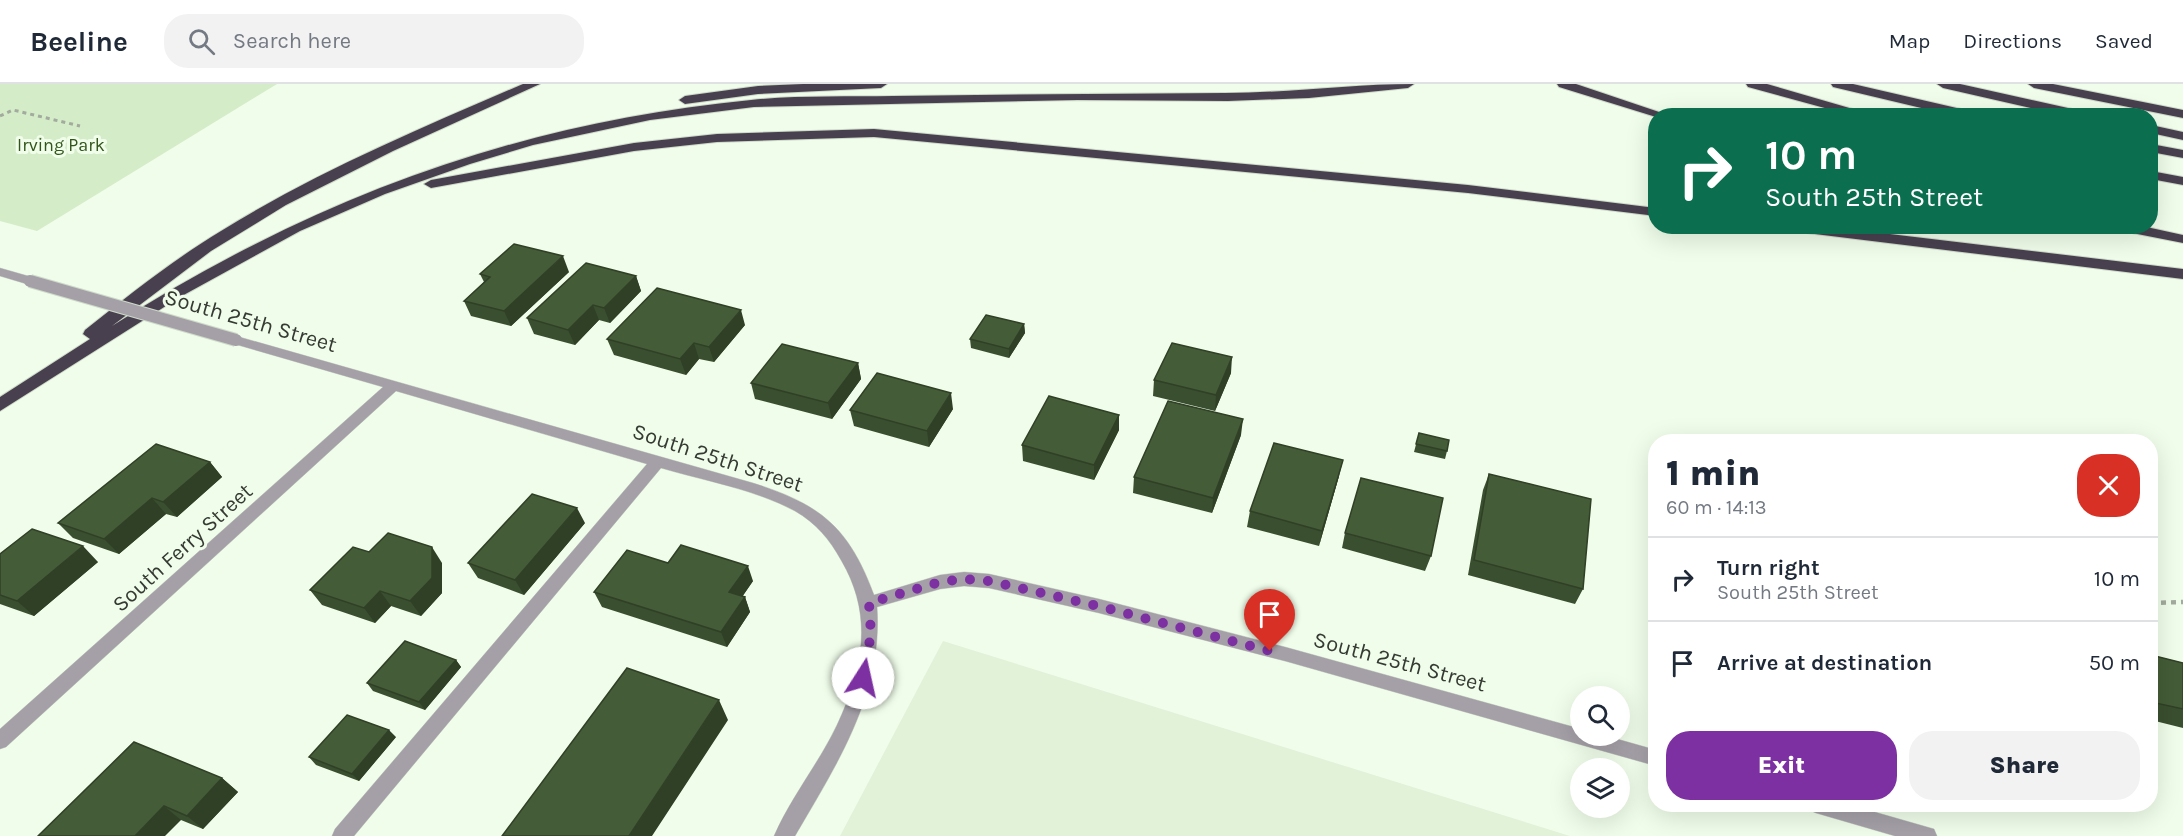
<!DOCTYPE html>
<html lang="en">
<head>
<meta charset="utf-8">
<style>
	:root { --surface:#fff; --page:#f2f2f3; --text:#1f2937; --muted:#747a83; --line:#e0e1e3; --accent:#7c30a1 }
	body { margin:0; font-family:Karla,sans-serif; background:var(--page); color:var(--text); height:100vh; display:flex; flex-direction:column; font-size:22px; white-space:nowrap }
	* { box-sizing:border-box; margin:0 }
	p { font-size:20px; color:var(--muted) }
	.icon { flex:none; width:33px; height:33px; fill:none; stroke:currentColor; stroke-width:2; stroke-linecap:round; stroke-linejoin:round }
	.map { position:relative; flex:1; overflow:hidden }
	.side { position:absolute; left:1648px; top:350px; width:510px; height:378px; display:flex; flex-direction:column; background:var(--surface); border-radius:24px; box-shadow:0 6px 24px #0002 }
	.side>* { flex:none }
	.top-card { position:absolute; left:1648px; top:24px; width:510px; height:126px; border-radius:24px; box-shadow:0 6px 24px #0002; background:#0b6e4f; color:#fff; overflow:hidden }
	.tools { position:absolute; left:1570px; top:602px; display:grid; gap:12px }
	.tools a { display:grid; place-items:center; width:60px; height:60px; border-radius:50%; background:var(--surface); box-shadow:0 6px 24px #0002; font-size:30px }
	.pin { position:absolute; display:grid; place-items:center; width:51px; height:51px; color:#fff; margin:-62px -26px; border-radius:50% 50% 50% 0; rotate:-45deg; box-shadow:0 0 6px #0007 }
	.pin .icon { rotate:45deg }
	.me { position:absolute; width:66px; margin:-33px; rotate:10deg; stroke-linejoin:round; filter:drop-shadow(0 0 4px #0008) }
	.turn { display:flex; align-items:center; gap:21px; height:126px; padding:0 18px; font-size:27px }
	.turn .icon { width:78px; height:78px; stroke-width:2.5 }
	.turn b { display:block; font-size:42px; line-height:51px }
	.round { display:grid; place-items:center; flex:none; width:63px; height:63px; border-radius:24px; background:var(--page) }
	.overview { display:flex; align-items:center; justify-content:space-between; height:102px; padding:0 18px }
	h1 { font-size:36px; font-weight:800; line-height:45px }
	.button { display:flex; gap:12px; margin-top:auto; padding:12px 18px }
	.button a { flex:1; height:69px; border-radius:24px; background:var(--accent); color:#fff; font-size:24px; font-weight:800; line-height:69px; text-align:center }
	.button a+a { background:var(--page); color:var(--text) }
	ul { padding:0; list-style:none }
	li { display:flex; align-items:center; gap:18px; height:84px; padding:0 18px; border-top:2px solid var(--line) }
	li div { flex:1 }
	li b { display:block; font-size:22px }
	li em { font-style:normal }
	header { display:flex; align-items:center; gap:36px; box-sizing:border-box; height:84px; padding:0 30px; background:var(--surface); border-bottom:2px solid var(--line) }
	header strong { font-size:28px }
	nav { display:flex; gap:33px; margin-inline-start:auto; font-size:21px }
	.search { width:420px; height:54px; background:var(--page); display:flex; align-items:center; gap:15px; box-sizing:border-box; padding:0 21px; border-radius:24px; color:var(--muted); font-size:22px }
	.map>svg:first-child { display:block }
	.built { fill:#e1f2d9 }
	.green { fill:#d4ecc7 }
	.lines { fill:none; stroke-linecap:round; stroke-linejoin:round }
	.minor-casing { stroke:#cedac9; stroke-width:1 }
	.highway-casing { stroke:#cedac9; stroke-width:2 }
	.path-far1 { stroke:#a2ab9d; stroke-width:3; stroke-dasharray:4 4; stroke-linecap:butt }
	.path { stroke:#a2ab9d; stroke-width:4.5; stroke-dasharray:5 5; stroke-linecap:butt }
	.minor { fill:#a5a0a8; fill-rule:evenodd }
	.highway { fill:#49404f; fill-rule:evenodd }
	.minor-bridge-casing { stroke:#cedac9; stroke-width:14; stroke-linecap:butt }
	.minor-bridge { stroke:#a5a0a8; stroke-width:12 }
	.wall { fill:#3a4f2f }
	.shaded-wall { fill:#304026 }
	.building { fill:#445c37; stroke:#304026; stroke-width:1.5 }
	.route { stroke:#7c30a1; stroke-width:10; stroke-dasharray:0 18 }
	.labels { text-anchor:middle; stroke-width:6; stroke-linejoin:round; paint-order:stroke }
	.far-park-label { font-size:18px; fill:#32551a; stroke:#f0fdea }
	.street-label { font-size:22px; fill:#353a33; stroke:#f0fdea }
</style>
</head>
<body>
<header>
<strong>Beeline</strong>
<div class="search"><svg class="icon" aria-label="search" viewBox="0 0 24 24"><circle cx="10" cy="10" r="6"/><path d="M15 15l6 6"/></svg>Search here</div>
<nav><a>Map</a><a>Directions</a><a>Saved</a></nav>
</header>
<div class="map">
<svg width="2183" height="752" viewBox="0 0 2183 752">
	<rect width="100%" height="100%" fill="#f0fdea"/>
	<path class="built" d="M943 557 1570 752H840Z"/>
	<path class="green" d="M0 0H277L37 147 0 137Z"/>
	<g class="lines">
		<defs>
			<path id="minor" d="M0 184 35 194 36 197 30 201 0 192Z
				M236 252 753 399C820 420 849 443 874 511L940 491 964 488 989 490 1099 515 1285 563 1581 645V651H1603L1656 666V682L1285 577 1099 529 989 504 964 502 940 505 877 523C883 610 837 680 795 752H774C791 713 819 679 837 641 863 585 874 532 841 476 830 456 816 439 795 427 754 405 705 397 661 384L354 752H332L335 745 647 380 396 307 6 663 0 665V645L383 303 231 259 229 256Z
				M1806 720H1847L1927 743 1934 745 1937 752H1895L1816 729 1809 726Z"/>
			<path id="highway" d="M523 0H540L393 67 286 121 211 167 112 242C311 115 515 39 751 16 797 11 846 13 893 12 1004 10 1114 10 1225 9 1288 9 1351 0 1414 0L1408 4 1309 14 1228 17 1078 16 754 23 650 36 533 61 470 80 385 110 300 147 180 213 0 327V313L90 255 83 250 85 246C129 211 173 176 221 147 316 88 421 44 523 0Z
				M803 0H887L881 4 758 10 685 20 679 16 685 12 758 2Z
				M1557 0H1576L1671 32H1656V33L1559 3Z
				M1746 0H1767L1877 32H1854L1748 3Z
				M1831 0H1853L1974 28 1980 32H1955L1833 3Z
				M1937 0H1960L2086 28 2092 32H2066L1943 4Z
				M2028 0H2053L2183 26V34L2034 4Z
				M2151 41 2183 48V56L2151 49Z
				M874 45 1468 101 1656 124V132L1468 109 874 53 717 58 634 67 431 104 424 100 431 96 634 59 717 50Z
				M2151 60 2183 66V74L2151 68Z
				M2151 87 2183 93V101L2151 95Z
				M1775 142H1823L2183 185V195L1782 146Z
				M2110 142H2142L2183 151V159L2117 146Z"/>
		</defs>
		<use href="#minor" class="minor-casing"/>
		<use href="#highway" class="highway-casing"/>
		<path class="path-far1" d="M0 32 13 26 80 42"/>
		<path class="path" d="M2151 519 2183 518"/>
		<use href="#minor" class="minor"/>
		<use href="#highway" class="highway"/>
		<defs>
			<path id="minor-bridge" d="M30 197 236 256"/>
		</defs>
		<use href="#minor-bridge" class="minor-bridge-casing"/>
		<use href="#minor-bridge" class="minor-bridge"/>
	</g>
	<path class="wall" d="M569 188 511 242 471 232 464 217 484 198 480 190Z
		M636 192 641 207 610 239 599 236 575 261 534 250 527 234Z
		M1024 240 1025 249 1009 274 971 264 970 255Z
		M745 241 714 278 699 275 686 291 614 271 607 255Z
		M858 279 861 295 832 335 755 315 751 299Z
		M1231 289 1215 327 1153 312 1154 296Z
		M953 325 929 363 854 342 850 326Z
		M1119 331V346L1094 396 1023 377 1022 361Z
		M1419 349 1447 367 1445 375 1414 368Z
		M1241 351 1212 429 1133 409 1134 393Z
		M210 378 222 393 177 433 166 430 119 470 73 454 58 439Z
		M1489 390 1583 505 1575 520 1468 491 1483 406Z
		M1339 392 1319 462 1247 443 1250 427Z
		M585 439 524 511 478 494 468 479Z
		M1345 449 1431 472 1425 487 1342 464Z
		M369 468 442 479V509L421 532 391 522 375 539 322 521 310 506Z
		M0 470 98 478 34 532 0 520Z
		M753 497 742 513H745L750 528 727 563 602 523 594 508Z
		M2151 571 2183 579V644L2151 636Z
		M456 576 461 583 425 626 373 607 367 599Z
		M396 653 359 697 316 681 309 673Z
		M222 694 238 708 203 745 181 736 38 752Z"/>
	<path class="shaded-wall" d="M563 172 569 188 511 242 504 227Z
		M636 192 641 207 610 239 604 224Z
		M593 221 599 236 575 261 568 246Z
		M741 226 745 241 714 278 709 263Z
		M1024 240 1025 249 1009 274V265Z
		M694 259 699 275 686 291 680 275Z
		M1232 273 1231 289 1215 327 1216 311Z
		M858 279 861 295 832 335 828 319Z
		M951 309 953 325 929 363 927 347Z
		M1119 331V346L1094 396V381Z
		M1243 335 1241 351 1212 429 1213 414Z
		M1343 376 1339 392 1319 462 1322 447Z
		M210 378 222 393 177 433 163 418Z
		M152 414 166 430 119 470 104 455Z
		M577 424 585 439 524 511 515 496Z
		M83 462 98 478 34 532 17 517Z
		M432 463 442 479V509L421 532 410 517Z
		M748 482 753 497 735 523 729 508Z
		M380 507 391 522 375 539 364 524Z
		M745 513 750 528 727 563 721 548Z
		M456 576 461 583 425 626 419 618Z
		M719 616 728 636 652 752H629Z
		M389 646 396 653 359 697 352 690Z
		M222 694 238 708 203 745 187 732Z
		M164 722 181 736 165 752H135Z"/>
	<path class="building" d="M514 160 563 172 504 227 464 217 490 193 480 190Z
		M586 179 636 192 604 224 593 221 568 246 527 234Z
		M657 204 741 226 709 263 694 259 680 275 607 255Z
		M986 231 1024 240 1009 265 970 255Z
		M1172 259 1232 273 1216 311 1154 296Z
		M782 260 858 279 828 319 751 299Z
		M877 289 951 309 927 347 850 326Z
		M1049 312 1119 331 1094 381 1022 361Z
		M1168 317 1243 335 1213 414 1134 393Z
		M1419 349 1449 356 1447 367 1416 360Z
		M1274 359 1343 376 1322 447 1250 427Z
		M156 360 210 378 163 418 152 414 104 455 58 439Z
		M1489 390 1591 415 1583 505 1474 476Z
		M1361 394 1443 414 1431 472 1345 449Z
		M532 410 577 424 515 496 468 479Z
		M32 445 83 462 17 517 0 511V470Z
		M388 449 432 463V494L410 517 380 507 364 524 310 506 353 463 369 468Z
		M681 461 748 482 729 508 745 513 721 548 594 508 627 466 668 479Z
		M405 557 456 576 419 618 367 599Z
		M2151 571 2183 579V625L2151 618Z
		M627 584 719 616 629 752H502Z
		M347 631 389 646 352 690 309 673Z
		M134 658 222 694 187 732 164 722 135 752H38Z"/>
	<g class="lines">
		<path class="route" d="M863 594 871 550 869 519 940 498 964 495 989 497 1098 522 1270 567"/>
	</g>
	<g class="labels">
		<g class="far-park-label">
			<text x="61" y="67">Irving Park</text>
		</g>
		<g class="street-label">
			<text transform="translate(251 236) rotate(16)" y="8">South 25th Street</text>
			<text transform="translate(718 373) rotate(18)" y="8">South 25th Street</text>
			<text transform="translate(182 463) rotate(-42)" y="8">South Ferry Street</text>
			<text transform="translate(1400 577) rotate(15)" y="8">South 25th Street</text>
		</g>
	</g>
</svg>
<div class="tools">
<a><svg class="icon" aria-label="search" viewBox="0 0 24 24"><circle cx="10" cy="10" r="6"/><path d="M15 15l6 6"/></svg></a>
<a><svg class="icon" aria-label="layers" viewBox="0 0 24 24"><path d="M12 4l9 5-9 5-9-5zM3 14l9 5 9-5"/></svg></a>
</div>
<div class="pin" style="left:1270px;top:567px;background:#d93025"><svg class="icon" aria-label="arrive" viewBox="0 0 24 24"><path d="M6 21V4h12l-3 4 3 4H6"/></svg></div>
<svg class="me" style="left:863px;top:594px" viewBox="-20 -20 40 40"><circle r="19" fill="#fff"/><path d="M0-13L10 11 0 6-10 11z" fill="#7c30a1"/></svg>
<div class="top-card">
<div class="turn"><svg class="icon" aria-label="right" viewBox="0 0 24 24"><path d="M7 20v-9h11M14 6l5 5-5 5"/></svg><div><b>10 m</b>South 25th Street</div></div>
</div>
<section class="side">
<div class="overview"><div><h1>1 min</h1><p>60 m · 14:13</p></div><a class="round" style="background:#d93025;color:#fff"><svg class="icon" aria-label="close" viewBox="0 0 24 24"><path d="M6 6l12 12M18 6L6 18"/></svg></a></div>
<ul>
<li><svg class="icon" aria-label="right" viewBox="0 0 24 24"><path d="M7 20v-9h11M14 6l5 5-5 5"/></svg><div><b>Turn right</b><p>South 25th Street</p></div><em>10 m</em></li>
<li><svg class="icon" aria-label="arrive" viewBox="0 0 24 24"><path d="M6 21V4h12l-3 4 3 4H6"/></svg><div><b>Arrive at destination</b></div><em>50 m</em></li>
</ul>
<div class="button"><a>Exit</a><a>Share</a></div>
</section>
</div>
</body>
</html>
